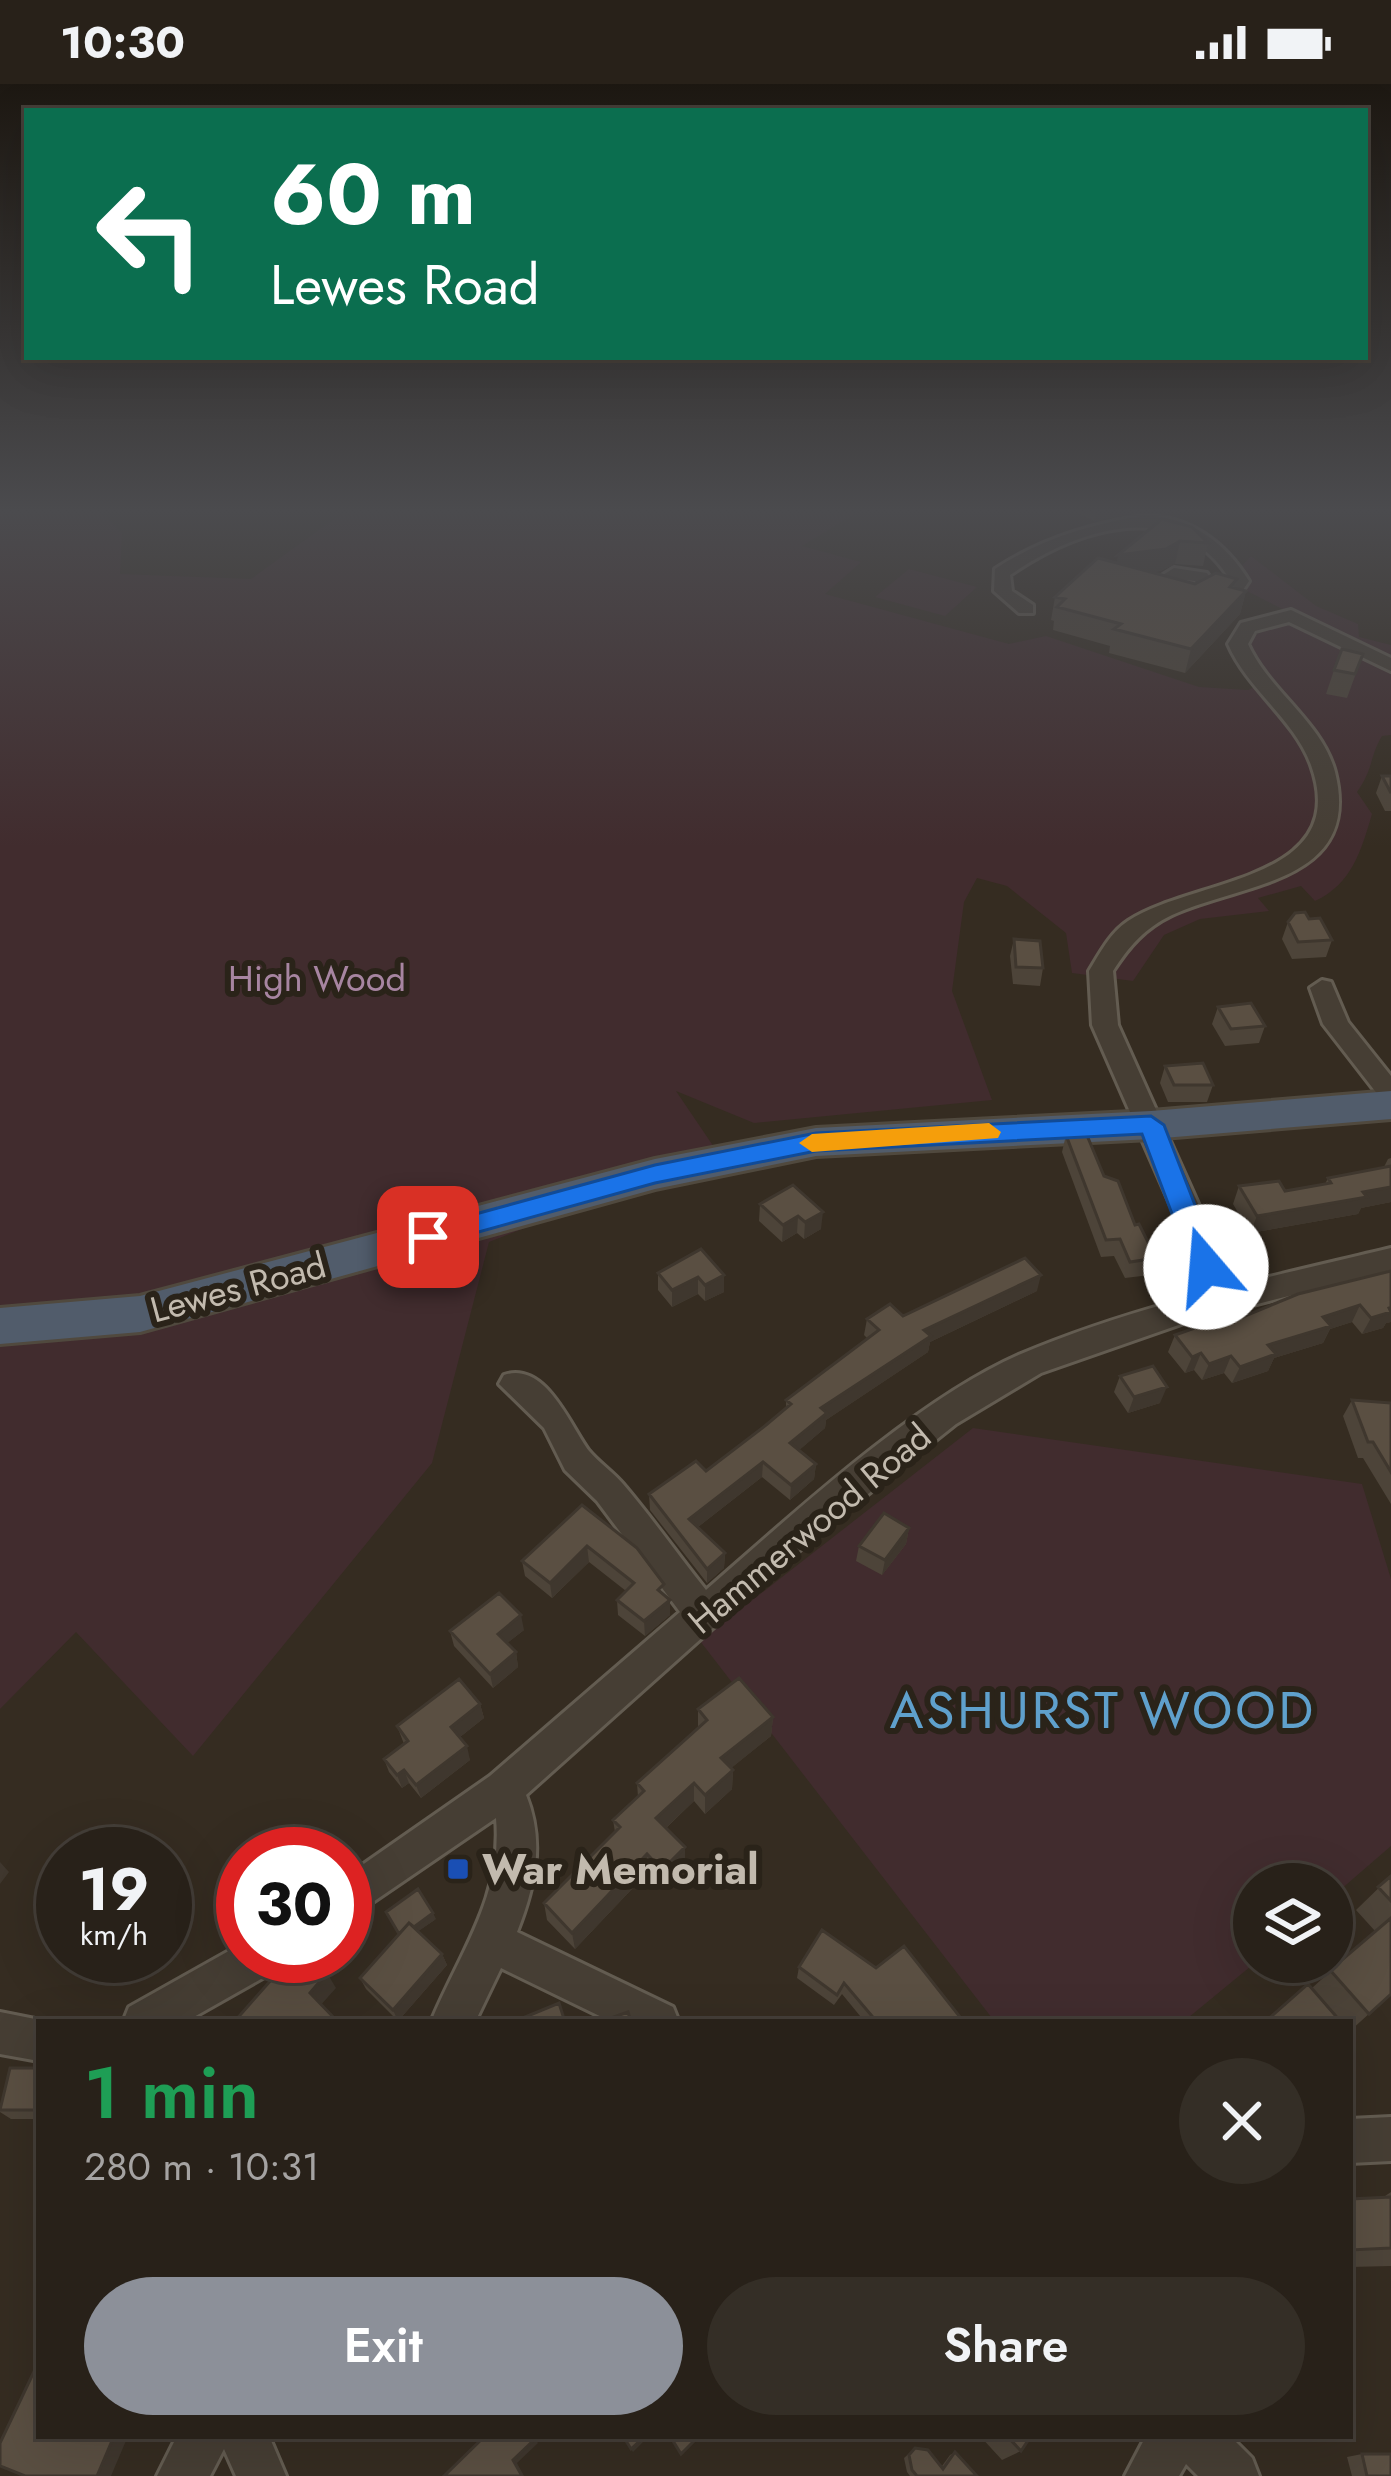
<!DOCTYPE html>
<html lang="en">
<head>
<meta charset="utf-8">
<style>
	:root { --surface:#282119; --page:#342e26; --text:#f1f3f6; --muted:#a5a3a2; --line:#443e38; --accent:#8c9099 }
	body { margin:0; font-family:Jost,sans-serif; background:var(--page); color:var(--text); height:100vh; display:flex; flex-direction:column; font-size:45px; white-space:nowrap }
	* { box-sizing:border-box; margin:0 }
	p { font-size:39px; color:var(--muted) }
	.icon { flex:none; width:66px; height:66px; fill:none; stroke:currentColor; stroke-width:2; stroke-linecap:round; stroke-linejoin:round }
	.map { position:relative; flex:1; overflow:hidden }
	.details { position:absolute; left:36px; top:1935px; width:1317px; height:420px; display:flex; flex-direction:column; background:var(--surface); border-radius:0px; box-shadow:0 12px 48px #0002,0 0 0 3px var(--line) }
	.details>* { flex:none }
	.guide { position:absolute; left:24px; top:24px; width:1344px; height:252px; border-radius:0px; box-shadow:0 12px 48px #0002,0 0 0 3px var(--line); background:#0b6e4f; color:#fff; overflow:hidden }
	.fabs { position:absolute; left:1233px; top:1779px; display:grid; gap:24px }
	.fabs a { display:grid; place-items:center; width:120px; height:120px; border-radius:50%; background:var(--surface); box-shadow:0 12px 48px #0002,0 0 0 3px var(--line); font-size:60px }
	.speed { position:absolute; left:36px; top:1743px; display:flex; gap:24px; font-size:60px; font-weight:700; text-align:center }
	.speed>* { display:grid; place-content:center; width:156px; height:156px; border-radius:50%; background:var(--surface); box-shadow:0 12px 48px #0002,0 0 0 3px var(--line); line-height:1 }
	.speed small { font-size:30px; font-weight:400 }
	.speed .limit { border:18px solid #d22; background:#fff; color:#111 }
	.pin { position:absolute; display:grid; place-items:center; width:102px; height:102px; color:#fff; margin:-51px; border-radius:24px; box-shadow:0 6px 18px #0006 }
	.me { position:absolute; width:132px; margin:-66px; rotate:342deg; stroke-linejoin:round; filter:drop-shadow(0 0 9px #0008) }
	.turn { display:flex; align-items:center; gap:42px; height:252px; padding:0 48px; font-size:54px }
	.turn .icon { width:156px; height:156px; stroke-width:2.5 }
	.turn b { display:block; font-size:84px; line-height:102px }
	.round { display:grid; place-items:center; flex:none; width:126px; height:126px; border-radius:63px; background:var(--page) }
	.overview { display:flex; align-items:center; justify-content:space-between; height:204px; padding:0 48px }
	h1 { font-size:72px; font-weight:600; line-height:90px; color:#1e9e55 }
	.cta { display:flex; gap:24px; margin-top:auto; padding:24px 48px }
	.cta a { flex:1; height:138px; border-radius:72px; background:var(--accent); color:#fff; font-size:48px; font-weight:600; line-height:138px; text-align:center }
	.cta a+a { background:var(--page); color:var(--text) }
	.status { display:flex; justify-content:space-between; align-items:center; height:84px; padding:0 60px; background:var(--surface); direction:ltr }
	.status svg { height:33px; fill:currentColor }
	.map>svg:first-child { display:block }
	.green { fill:#412c2e }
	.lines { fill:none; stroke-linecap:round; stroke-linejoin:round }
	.minor-casing { stroke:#635c51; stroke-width:6 }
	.highway-casing { stroke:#50493e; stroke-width:6 }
	.minor { fill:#463e34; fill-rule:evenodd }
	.highway { fill:#515c6b; fill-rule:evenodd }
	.wall { fill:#4d4439 }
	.shaded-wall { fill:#3f372e }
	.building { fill:#5a4f42; stroke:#3f372e; stroke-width:3 }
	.route { fill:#1a73e8; stroke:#114b97; stroke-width:3 }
	.slow { fill:#f59e0b }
	.transit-dot { fill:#1a4fb4; stroke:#2a2319; stroke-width:4.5 }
	.labels { text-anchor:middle; stroke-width:12; stroke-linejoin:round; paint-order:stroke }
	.park-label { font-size:36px; fill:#a785a1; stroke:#2a2319 }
	.street-label { font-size:36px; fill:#c2baae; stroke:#2a2319 }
	.near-poi-label { font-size:42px; font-weight:bold; fill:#c2baae; stroke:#2a2319; text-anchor:start }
	.near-quarter-label { font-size:51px; letter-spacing:3px; fill:#5fa0cc; stroke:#2a2319 }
</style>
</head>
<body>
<div class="status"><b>10:30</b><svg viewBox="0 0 49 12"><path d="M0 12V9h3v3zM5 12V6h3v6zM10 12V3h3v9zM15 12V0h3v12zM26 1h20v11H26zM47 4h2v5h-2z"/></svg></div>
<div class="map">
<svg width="1391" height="2392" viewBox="0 0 1391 2392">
	<rect width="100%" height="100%" fill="#352c21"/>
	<path class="green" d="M0 428H101L122 449 120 490 251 495 344 428H858L802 462 861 478 825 510 1009 560 1046 552 1199 603 1248 606 1266 598 1245 564 1250 553 1298 533 1245 506 1247 496 1240 484 1251 472 1316 522 1358 540 1359 553 1391 561V651L1382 652C1369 674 1374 684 1357 708L1372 730C1361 767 1352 800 1315 817L1301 802 1258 814 1269 827 1200 835 1164 851 1133 897 1072 889 1066 849 1007 802 977 794 964 818 952 907 992 1016 754 1039 676 1007 718 1069 489 1158 432 1379 193 1672 76 1548 0 1625Z
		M909 485 977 503 945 532 875 513Z
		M973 1344 1362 1400 1391 1495V1762L1332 1813V1800H1254L1256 1878 1183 1938H995L700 1557Z"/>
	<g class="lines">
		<defs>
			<path id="minor" d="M1142 432C1189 431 1225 458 1249 497L1241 509H1229L1231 497C1178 411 1079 444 1010 491L1012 507 1033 521V529H1019L994 507 995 485C1039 456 1090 440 1142 432Z
				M1174 484 1207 489 1216 503C1197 520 1169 516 1152 498ZM1177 495 1195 497 1197 501 1172 498Z
				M1291 526 1391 574V587L1289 538 1255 547 1248 560C1269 607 1322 638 1335 688 1363 799 1241 799 1172 831 1145 844 1129 862 1113 887L1118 941 1204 1133 1221 1183 1217 1191H1195L1176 1133 1092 941 1089 887C1100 869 1110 849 1128 837 1193 794 1353 798 1311 681 1294 635 1248 606 1228 560L1241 539Z
				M1322 896 1331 898 1348 938 1391 992V1019L1382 1016 1323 940 1310 904Z
				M1391 1164V1186L1190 1237 1041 1289 956 1340 819 1449 526 1711C545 1758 535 1802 517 1848L673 1923 679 1938H612L501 1884 475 1938H431C460 1868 503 1813 496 1734L345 1837V1793L490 1692 680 1528 597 1417 565 1386 544 1344 499 1300 504 1291C546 1277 570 1342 589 1367 599 1379 613 1388 623 1400 652 1434 678 1471 706 1506 792 1431 917 1315 1021 1270 1139 1220 1267 1194 1391 1164Z
				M243 1859V1872H281L275 1887 185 1938H123L129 1923Z
				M0 1928 50 1938H39V1977L0 1970Z
				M1391 2033V2077L1350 2079V2035Z
				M177 2352H269L286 2392H236L224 2365 210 2392H157Z
				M1146 2352H1230L1252 2374 1259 2392H1198L1186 2380 1179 2392H1125Z"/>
			<path id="highway" d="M1391 1007V1035L1151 1055 816 1072 655 1105 140 1248 0 1260V1224L140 1212 655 1075 816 1044 1151 1027Z"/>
		</defs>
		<use href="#minor" class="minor-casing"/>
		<use href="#highway" class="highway-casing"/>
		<use href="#minor" class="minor"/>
		<use href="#highway" class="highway"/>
	</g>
	<path class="wall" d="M1077 428H1138L1094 437Z
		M1162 435 1208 459 1203 482 1175 480 1160 487 1152 488 1195 500 1246 507 1240 530 1185 589 1109 569 1110 562 1053 546 1054 537 1051 536 1055 513 1117 479Z
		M1363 570 1347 614 1326 610 1334 586Z
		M1382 692H1391V727H1385L1376 709Z
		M1309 835 1332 856 1326 873 1292 875 1282 855 1288 838Z
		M1014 855 1043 884 1040 902 1013 900 1010 872Z
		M1218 923 1265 942 1259 959 1225 962 1212 940Z
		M1165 982 1213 1001 1207 1018H1168L1160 999Z
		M1066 1051 1104 1092 1156 1174 1150 1191 1125 1194 1114 1172 1101 1173 1062 1068Z
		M1391 1074V1118L1361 1124 1358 1130 1250 1149 1233 1120 1239 1102 1285 1107 1325 1100 1328 1094 1384 1083 1388 1075Z
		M793 1101 821 1145 804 1155 797 1149 782 1158 759 1137 760 1120Z
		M701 1165 724 1208 705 1217 698 1210 672 1223 658 1206V1189Z
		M1391 1187V1238L1386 1239 1383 1244 1362 1250 1352 1238 1330 1245 1323 1259 1274 1274 1268 1287 1232 1299 1224 1289 1202 1296 1194 1286 1185 1289 1168 1268 1175 1251 1221 1242Z
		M1037 1207 930 1258 928 1268 826 1336 825 1344 799 1366 816 1380 814 1395 790 1416 762 1393 698 1443 725 1469 724 1484 707 1499 650 1426 649 1410 706 1387 786 1325V1316L868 1255 864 1251 867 1235 903 1232Z
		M1120 1292 1160 1319 1128 1329 1114 1308Z
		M1352 1316 1391 1319V1420L1363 1374H1358L1343 1332Z
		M582 1421 665 1512 670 1531 645 1552 618 1531 617 1516 626 1507 589 1478 552 1514 525 1492 522 1477Z
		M909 1444 906 1460 882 1491 856 1477 859 1462Z
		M524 1546 507 1559 516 1568 518 1583 493 1604 454 1562 450 1547Z
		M480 1620 484 1634 460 1653 470 1676 421 1714 409 1699 402 1704 389 1688 384 1675 404 1660 397 1642Z
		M698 1625 773 1633 771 1652 731 1684 733 1686 732 1705 705 1730 694 1717 666 1744 685 1780 663 1803 648 1788 575 1865 547 1836 544 1819 615 1748 613 1736 638 1713 637 1699 698 1644Z
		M1391 1792V1910L1350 1947V1938H1265L1312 1904 1375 1847 1356 1826Z
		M436 1835 418 1847 442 1870 447 1881 398 1937 366 1905 360 1894 399 1850Z
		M799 1883 876 1884 964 1938H865L842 1910 834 1921 797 1894Z
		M39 1984V2035H11L0 2028V2020Z
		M1391 2108V2182L1350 2183V2115L1382 2114Z
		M980 2352H1031L1021 2367 1002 2376Z
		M915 2364 942 2382 950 2371 955 2368 977 2392H910L907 2388 904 2374Z
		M1362 2370 1391 2392H1352L1347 2373Z"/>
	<path class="shaded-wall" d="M1096 428H1138L1094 437Z
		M1180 457 1175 480 1160 487 1114 493 1118 471Z
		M1246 507 1240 530 1185 589 1191 565Z
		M1391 1103V1118L1361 1124 1358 1130 1250 1149 1257 1132Z
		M823 1128 821 1145 804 1155 805 1138Z
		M798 1132 797 1149 782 1158 783 1141Z
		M724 1191V1208L705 1217V1201Z
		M1041 1191 1037 1207 930 1258 928 1268 826 1336 825 1344 789 1375 790 1359 821 1324 924 1246Z
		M698 1193V1210L672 1223V1206Z
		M1360 1221 1352 1238 1330 1245 1323 1259 1274 1274 1268 1287 1232 1299 1240 1283 1268 1261 1323 1233Z
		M1391 1223V1238L1386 1239 1383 1244 1362 1250 1371 1234Z
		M1201 1269 1194 1286 1185 1289 1192 1273Z
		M1231 1272 1224 1289 1202 1296 1209 1280Z
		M1167 1303 1160 1319 1128 1329 1134 1313Z
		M763 1378 762 1393 689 1450V1435Z
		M816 1380 814 1395 790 1416 791 1401Z
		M909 1444 906 1460 882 1491 885 1476Z
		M587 1462 589 1478 552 1514 550 1499Z
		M725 1469 724 1484 707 1499V1485Z
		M670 1516V1531L645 1552 644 1537Z
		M521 1531 524 1546 501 1564 498 1550Z
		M516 1568 518 1583 493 1604 490 1590Z
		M480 1620 484 1634 455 1657 451 1643Z
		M773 1633 771 1652 720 1693 721 1674Z
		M467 1662 470 1676 421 1714 416 1701Z
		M404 1686 409 1699 402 1704 397 1691Z
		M733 1686 732 1705 705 1730V1711Z
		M694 1699V1717L657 1752 656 1734Z
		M685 1763V1780L663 1803 662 1786Z
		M647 1770 648 1788 575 1865 572 1849Z
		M0 1778 9 1788 0 1800Z
		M433 1829 436 1835 403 1858 401 1852Z
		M442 1870 447 1881 398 1937 393 1926Z
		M327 1889 336 1904 319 1923 310 1909Z
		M114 2352H128L111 2392H97Z
		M533 2352 538 2359 517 2379 524 2392H522L513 2376Z
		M645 2352H649L633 2368 631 2365Z"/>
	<path class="building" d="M1162 435 1192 443 1208 459 1180 457 1166 465 1118 471Z
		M1098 474 1195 500 1216 489 1237 495 1230 503 1246 507 1191 565 1114 545 1121 540 1057 523 1065 515 1055 513Z
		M1342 565 1363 570 1355 590 1334 586Z
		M1382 692H1391V709Z
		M1305 828 1309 835 1320 834 1332 856 1298 858 1288 838 1295 829Z
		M1014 855 1040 857 1043 884 1016 883Z
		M1251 919 1265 942 1231 945 1218 923Z
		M1203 979 1213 1001H1174L1165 982Z
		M1086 1049 1104 1092 1118 1097 1135 1141 1139 1140 1156 1174 1130 1178 1120 1155 1106 1156 1066 1051Z
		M1391 1082V1103L1363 1108 1367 1113 1257 1132 1239 1102 1279 1097 1285 1107 1331 1099 1328 1094Z
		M793 1101 823 1128 805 1138 798 1132 783 1141 760 1120Z
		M701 1165 724 1191 705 1201 698 1193 672 1206 658 1189Z
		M1025 1174 1041 1191 924 1246 931 1252 821 1324 827 1329 790 1359 816 1380 791 1401 763 1378 689 1435 725 1469 707 1485 649 1410 696 1377 706 1387 766 1341 791 1320 786 1316 879 1246 867 1235 890 1220 903 1232Z
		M1391 1187V1223L1389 1224 1391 1228 1371 1234 1360 1221 1323 1233 1331 1242 1268 1261 1276 1270 1240 1283 1231 1272 1209 1280 1201 1269 1192 1273 1175 1251 1217 1236 1221 1242 1298 1210Z
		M1153 1282 1167 1303 1134 1313 1120 1292Z
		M1352 1316 1391 1319V1388L1373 1358H1368Z
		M582 1421 637 1464 664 1500 658 1506 670 1516 644 1537 617 1516 634 1499 587 1462 550 1499 522 1477Z
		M884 1429 909 1444 885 1476 859 1462Z
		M499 1509 521 1531 498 1550 516 1568 490 1590 450 1547Z
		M739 1594 773 1633 721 1674 733 1686 705 1711 694 1699 656 1734 685 1763 662 1786 647 1770 572 1849 544 1819 620 1743 613 1736 644 1707 637 1699 707 1636 698 1625Z
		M459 1595 480 1620 451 1643 467 1662 416 1701 404 1686 397 1691 384 1675 408 1657 397 1642Z
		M1391 1792V1817L1378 1803Z
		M418 1805 433 1829 414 1843 409 1839 399 1850 386 1828Z
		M1391 1834V1910L1369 1930 1330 1886Z
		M409 1839 442 1870 393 1926 360 1894Z
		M822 1846 876 1884 904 1862 964 1938H877L844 1899 837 1911 799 1883Z
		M306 1872 327 1889 310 1909 338 1938H234L279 1887 287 1894Z
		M1308 1900 1341 1938H1265Z
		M559 1919 565 1938H513Z
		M628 1928 631 1938H600Z
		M10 1984H39V2026H0Z
		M1391 2113V2164L1350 2166V2115Z
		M39 2277V2352H114L97 2392H25L0 2382V2359Z
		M485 2352H533L535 2355 513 2376 522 2392H444Z
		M623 2352H645L631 2365Z
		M670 2352H699L681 2370Z
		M1007 2352H1031L1021 2367Z
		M915 2364 928 2366 943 2385 955 2368 977 2392H917L912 2386 909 2371Z
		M1362 2370H1391V2392H1367Z"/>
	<linearGradient id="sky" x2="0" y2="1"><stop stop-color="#1d1812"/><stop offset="0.56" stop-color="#4b4b4e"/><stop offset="1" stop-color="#4b4b4e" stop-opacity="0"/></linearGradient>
	<rect width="1391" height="763" fill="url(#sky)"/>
	<path class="route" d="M1151 1032 1164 1041 1219 1183 1215 1190 1206 1193 1192 1183 1142 1050 816 1067 655 1099 428 1162 414 1153 428 1143 655 1081 816 1049Z"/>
	<path class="slow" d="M989 1039 1001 1048 998 1054 812 1068 799 1059 812 1050Z"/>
	<rect class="transit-dot" x="446" y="1773" width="24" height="24" rx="6"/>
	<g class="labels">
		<g class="park-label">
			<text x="317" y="907">High Wood</text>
		</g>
		<g class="street-label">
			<text transform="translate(238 1203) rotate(-15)" y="13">Lewes Road</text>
			<text transform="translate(809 1444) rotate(-40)" y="13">Hammerwood Road</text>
		</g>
		<g class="near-poi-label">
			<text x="482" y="1800">War Memorial</text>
		</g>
		<g class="near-quarter-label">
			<text x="1103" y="1644">ASHURST WOOD</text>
		</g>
	</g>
</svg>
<div class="fabs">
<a><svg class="icon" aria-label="layers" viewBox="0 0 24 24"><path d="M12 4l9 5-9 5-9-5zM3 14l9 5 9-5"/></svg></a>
</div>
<div class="speed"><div>19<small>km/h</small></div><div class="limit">30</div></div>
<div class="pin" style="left:428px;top:1153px;background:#d93025"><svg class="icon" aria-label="arrive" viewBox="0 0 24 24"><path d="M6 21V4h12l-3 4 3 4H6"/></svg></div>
<svg class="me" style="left:1206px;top:1183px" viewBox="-20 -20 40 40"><circle r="19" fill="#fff"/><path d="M0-13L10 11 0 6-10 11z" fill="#1a73e8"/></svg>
<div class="guide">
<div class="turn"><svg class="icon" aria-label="left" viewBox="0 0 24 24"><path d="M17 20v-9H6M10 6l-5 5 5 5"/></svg><div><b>60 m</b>Lewes Road</div></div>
</div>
<section class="details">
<div class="overview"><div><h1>1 min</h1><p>280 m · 10:31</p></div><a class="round"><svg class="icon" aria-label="close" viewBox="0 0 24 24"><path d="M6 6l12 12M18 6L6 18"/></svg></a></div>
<div class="cta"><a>Exit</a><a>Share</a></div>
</section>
</div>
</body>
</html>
